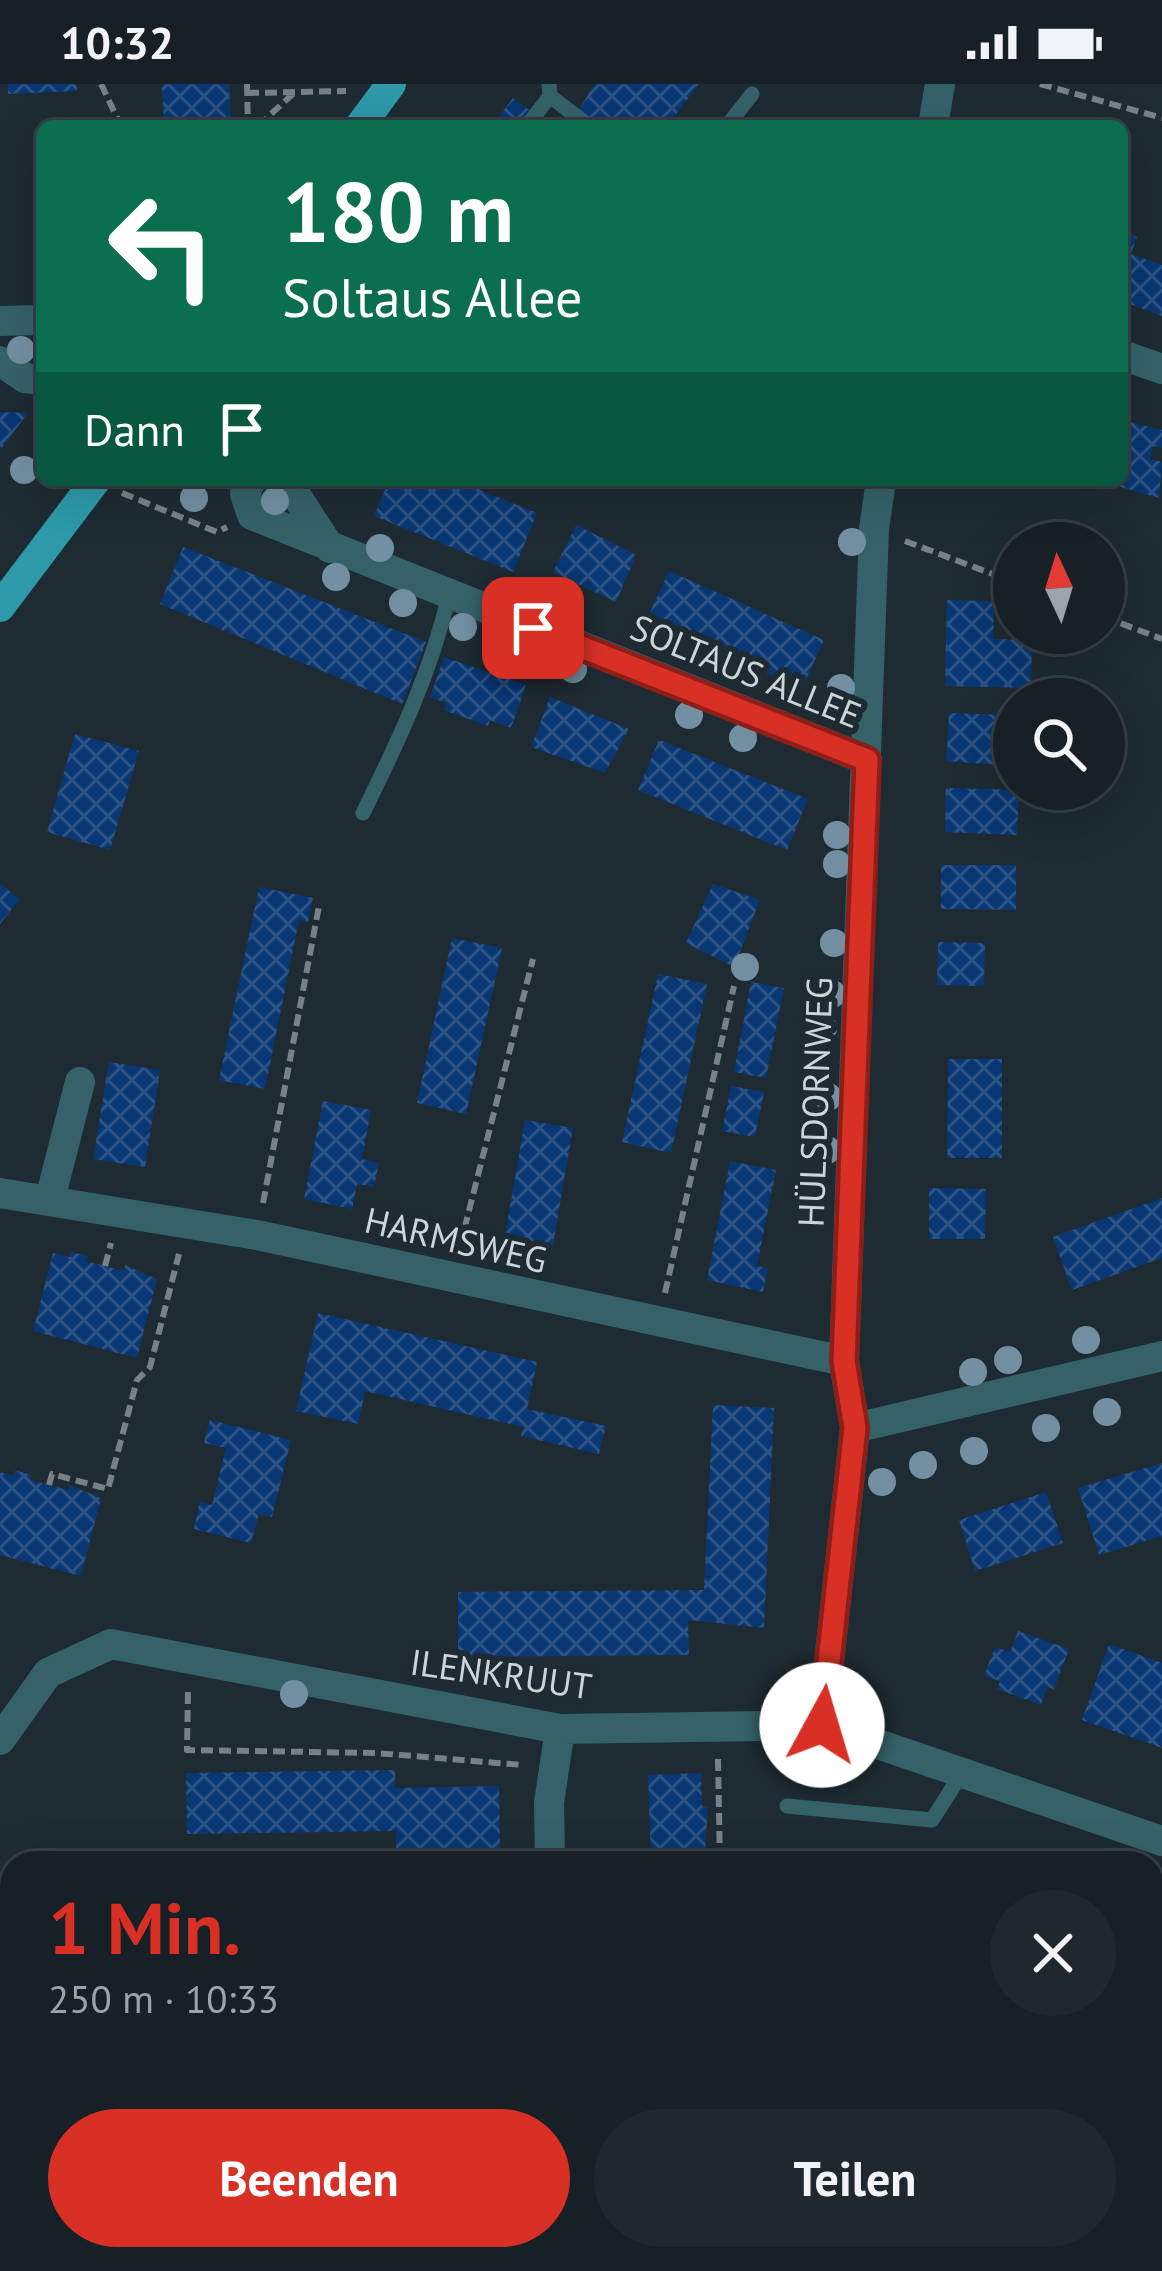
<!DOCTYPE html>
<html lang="de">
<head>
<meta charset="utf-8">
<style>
	:root { --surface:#162026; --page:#1f282e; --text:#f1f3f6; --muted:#9ea3a7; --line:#353e43; --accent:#d93025 }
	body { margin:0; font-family:"PT Sans",sans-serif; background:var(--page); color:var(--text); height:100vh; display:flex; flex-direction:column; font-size:45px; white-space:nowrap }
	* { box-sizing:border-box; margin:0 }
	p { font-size:39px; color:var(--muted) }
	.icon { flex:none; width:66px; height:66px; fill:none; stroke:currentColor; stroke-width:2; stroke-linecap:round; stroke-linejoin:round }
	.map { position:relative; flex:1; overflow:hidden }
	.drawer { position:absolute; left:0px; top:1767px; width:1164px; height:420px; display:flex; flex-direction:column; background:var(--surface); border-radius:36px 36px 0 0; box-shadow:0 12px 48px #0002,0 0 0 3px var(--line) }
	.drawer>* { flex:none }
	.top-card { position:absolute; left:36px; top:36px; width:1092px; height:366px; border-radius:18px; box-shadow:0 12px 48px #0002,0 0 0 3px var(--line); background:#0b6e4f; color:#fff; overflow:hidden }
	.needle { width:78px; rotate:356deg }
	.tools { position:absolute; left:993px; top:438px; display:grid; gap:24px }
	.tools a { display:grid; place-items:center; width:132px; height:132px; border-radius:50%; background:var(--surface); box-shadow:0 12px 48px #0002,0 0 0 3px var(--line); font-size:60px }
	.pin { position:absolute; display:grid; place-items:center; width:102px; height:102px; color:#fff; margin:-51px; border-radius:24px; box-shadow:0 6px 18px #0006 }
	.me { position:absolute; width:132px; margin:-66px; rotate:6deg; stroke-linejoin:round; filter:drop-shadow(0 0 9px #0008) }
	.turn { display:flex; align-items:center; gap:42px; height:252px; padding:0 48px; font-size:54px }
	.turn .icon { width:156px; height:156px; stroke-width:2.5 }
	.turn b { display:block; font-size:84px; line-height:102px }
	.then { display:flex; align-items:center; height:114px; padding:0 48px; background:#0003; gap:24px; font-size:45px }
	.round { display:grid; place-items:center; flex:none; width:126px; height:126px; border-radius:63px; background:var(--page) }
	.summary { display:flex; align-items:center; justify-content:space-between; height:204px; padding:0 48px }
	h1 { font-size:72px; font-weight:600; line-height:90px; color:var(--accent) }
	.primary-button { display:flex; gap:24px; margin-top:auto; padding:24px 48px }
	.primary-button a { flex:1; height:138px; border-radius:72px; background:var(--accent); color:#fff; font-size:48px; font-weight:600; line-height:138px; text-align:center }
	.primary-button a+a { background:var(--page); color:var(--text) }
	.status { display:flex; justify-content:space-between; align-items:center; height:84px; padding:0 60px; background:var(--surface); direction:ltr }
	.status svg { height:33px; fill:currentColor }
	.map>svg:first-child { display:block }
	.building { fill:url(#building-cross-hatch) }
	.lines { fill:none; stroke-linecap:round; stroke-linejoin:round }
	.path { stroke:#778288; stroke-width:6; stroke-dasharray:12 6; stroke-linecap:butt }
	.service { stroke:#356269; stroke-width:15 }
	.minor { stroke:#356269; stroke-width:30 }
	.primary { stroke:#2d99a9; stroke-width:30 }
	.tree { fill:#7290a2 }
	.route-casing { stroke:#8d1f18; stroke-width:30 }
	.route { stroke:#d93025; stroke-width:21 }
	.labels { text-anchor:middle; stroke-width:12; stroke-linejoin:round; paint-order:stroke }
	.street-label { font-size:36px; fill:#cdd5da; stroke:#1e2b33 }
</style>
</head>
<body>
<div class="status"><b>10:32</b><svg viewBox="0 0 49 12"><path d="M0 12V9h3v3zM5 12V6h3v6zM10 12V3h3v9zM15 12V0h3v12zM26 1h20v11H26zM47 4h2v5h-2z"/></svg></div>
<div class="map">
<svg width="1162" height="2187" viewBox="0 0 1162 2187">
	<defs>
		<pattern id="building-cross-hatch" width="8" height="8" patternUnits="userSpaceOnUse" patternTransform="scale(3)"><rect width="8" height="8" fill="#093773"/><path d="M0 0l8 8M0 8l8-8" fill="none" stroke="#2c5386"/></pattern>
	</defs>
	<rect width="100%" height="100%" fill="#1e2b33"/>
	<path class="building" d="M8 0H77V7L8 10Z
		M162 0H229L231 42H164Z
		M595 0H699L667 42H568Z
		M513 14 551 42H492Z
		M1122 147 1137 153 1131 170 1162 181V232L1122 217Z
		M0 328 28 329 0 366Z
		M1122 336 1162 346V364L1153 362 1150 375 1162 378 1159 414 1100 397 1122 396Z
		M389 396H456L537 429 513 488 374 432Z
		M576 441 636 471 616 518 553 488Z
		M183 463 426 558 402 620 160 520Z
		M669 487 824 556 802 605 647 535Z
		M947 516 994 517 993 555 1032 556 1031 604 945 602Z
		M444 573 526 601 511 644 490 636 488 642 443 626 446 619 430 613Z
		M550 613 629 645 605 689 531 663Z
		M949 629 1006 631 1003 681 946 677Z
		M75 650 139 667 110 766 47 748Z
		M659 656 808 715 787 766 638 706Z
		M946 704 1019 706 1017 751 945 748Z
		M941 781H1016V826L941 825Z
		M0 800 20 815 0 840Z
		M713 800 760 816 734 883 686 859Z
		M259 803 313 814 308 838 299 836 265 1005 219 996Z
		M452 854 502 864 466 1030 417 1019Z
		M938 858 985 859 984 902 937 901Z
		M658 890 707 900 671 1069 622 1058Z
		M751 898 784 904 766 994 734 988Z
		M948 975H1002V1074H947Z
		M109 978 160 986 145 1083 93 1075Z
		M731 1002 764 1008 755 1053 722 1047Z
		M323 1017 371 1026 362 1075 379 1079 374 1103 357 1100 352 1125 304 1115Z
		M525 1036 573 1044 552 1166 504 1157Z
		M730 1077 776 1086 757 1182 768 1184 763 1208 707 1196Z
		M929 1104 986 1105 985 1155H929Z
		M1162 1114V1174L1072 1206 1053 1153Z
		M71 1168 88 1172 86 1177 124 1187 125 1181 157 1195 137 1274 33 1247 53 1169 70 1173Z
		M318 1229 537 1278 527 1325 606 1342 599 1370 521 1352 523 1343 365 1307 358 1340 296 1327Z
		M713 1321 774 1324 764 1544 688 1536 689 1571 458 1573V1508L704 1506Z
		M210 1336 291 1356 272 1433 259 1430 251 1459 194 1445 200 1417 212 1421 226 1364 204 1359Z
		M1162 1379V1452L1099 1471 1078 1404Z
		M15 1386 31 1391 30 1396 68 1406 69 1401 101 1414 81 1492 0 1471V1388L14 1392Z
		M1046 1408 1063 1459 975 1487 959 1436Z
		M1018 1547 1069 1565 1054 1605 1047 1603 1041 1621 997 1605 1000 1597 984 1592 995 1563 1010 1568Z
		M1109 1560 1162 1579V1664L1082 1636Z
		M395 1686V1704L499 1702 500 1764 396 1765V1747L187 1750 186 1689Z
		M701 1689 702 1722 708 1723 704 1779H651L648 1691Z
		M12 2116V2175H60L61 2187H0V2117Z
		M1019 2175H1085V2187H1019Z
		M317 2181V2187H237V2183Z"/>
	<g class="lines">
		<path class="path" d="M101 0 121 42
			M247 0 248 42
			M1040 0 1162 34
			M247 9 346 7
			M258 42 295 8
			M122 409 217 448 227 443
			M905 457 1014 498
			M1104 533 1162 555
			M263 1119 319 822
			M460 1162 533 875
			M105 1182 111 1159
			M665 1209 734 902
			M49 1401 52 1390 108 1405 137 1296 150 1283 179 1170
			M188 1608 187 1666 376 1669 523 1681
			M718 1675 720 1779
			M0 2103 12 2102
			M102 2175 103 2187"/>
		<path class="service" d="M550 12 589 42
			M527 42 550 12 549 0
			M727 42 752 10
			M363 729C398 658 431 589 449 511
			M787 1722 932 1736 962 1689"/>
		<path class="minor" d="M933 42 940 0
			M0 237 42 236
			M1122 271 1162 285
			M0 277 25 294 42 296
			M251 396 245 410 252 431 867 676
			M286 396 330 464
			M0 1109 257 1151 844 1277
			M50 1115 80 998
			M855 1344 1162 1272
			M822 1641 855 1344 844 1277 874 445 881 396
			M0 1656 48 1589 111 1560 560 1645 822 1641 1162 1757
			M550 1779 549 1719 560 1645
			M558 2175V2187"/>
		<path class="primary" d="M360 42 391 0
			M0 523 96 396"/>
	</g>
	<g class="tree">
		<circle cx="21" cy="266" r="14"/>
		<circle cx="24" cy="386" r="14"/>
		<circle cx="194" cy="414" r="14"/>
		<circle cx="275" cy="417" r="14"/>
		<circle cx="852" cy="458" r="14"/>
		<circle cx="380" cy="464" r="14"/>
		<circle cx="336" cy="493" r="14"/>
		<circle cx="403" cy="519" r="14"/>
		<circle cx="463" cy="543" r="14"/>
		<circle cx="524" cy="565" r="14"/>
		<circle cx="573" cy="585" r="14"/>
		<circle cx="841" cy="604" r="14"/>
		<circle cx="689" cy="631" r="14"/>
		<circle cx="743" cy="654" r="14"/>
		<circle cx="837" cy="751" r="14"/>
		<circle cx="837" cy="780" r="14"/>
		<circle cx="834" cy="859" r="14"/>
		<circle cx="745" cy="883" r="14"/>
		<circle cx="832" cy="910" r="14"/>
		<circle cx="823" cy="944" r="14"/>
		<circle cx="828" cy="1013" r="14"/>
		<circle cx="827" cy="1066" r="14"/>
		<circle cx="1086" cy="1256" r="14"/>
		<circle cx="1008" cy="1276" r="14"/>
		<circle cx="973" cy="1288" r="14"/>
		<circle cx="1107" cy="1328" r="14"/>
		<circle cx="1046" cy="1344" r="14"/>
		<circle cx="974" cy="1367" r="14"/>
		<circle cx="923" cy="1381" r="14"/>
		<circle cx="882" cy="1398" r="14"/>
		<circle cx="294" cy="1610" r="14"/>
	</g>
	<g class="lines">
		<defs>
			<path id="route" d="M533 544 867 676 844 1277 855 1344 822 1641"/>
		</defs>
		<use href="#route" class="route-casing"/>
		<use href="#route" class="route"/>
	</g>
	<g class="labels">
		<g class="street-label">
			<text transform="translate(746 587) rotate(22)" y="13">SOLTAUS ALLEE</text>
			<text transform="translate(815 1018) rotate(-88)" y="13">HÜLSDORNWEG</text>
			<text transform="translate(456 1156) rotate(13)" y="13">HARMSWEG</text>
			<text transform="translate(501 1590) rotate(8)" y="13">ILENKRUUT</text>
		</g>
	</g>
</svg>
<div class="tools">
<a><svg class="needle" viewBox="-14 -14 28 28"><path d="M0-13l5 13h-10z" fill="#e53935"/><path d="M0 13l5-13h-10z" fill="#9ea3a7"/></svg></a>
<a><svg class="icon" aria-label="search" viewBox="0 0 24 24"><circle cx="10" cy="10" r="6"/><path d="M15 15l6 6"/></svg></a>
</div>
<div class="pin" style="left:533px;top:544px;background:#d93025"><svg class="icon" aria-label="arrive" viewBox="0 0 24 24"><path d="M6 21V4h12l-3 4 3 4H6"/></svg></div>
<svg class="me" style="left:822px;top:1641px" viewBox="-20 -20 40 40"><circle r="19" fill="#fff"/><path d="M0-13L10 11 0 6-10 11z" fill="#d93025"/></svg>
<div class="top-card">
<div class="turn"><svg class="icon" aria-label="left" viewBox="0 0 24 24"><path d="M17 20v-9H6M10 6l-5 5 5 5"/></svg><div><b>180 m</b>Soltaus Allee</div></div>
<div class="then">Dann<svg class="icon" aria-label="arrive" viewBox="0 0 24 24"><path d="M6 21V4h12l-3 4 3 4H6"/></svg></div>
</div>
<section class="drawer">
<div class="summary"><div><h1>1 Min.</h1><p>250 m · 10:33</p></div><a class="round"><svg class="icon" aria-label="close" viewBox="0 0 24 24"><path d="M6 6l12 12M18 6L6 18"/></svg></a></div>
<div class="primary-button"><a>Beenden</a><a>Teilen</a></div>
</section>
</div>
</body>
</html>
